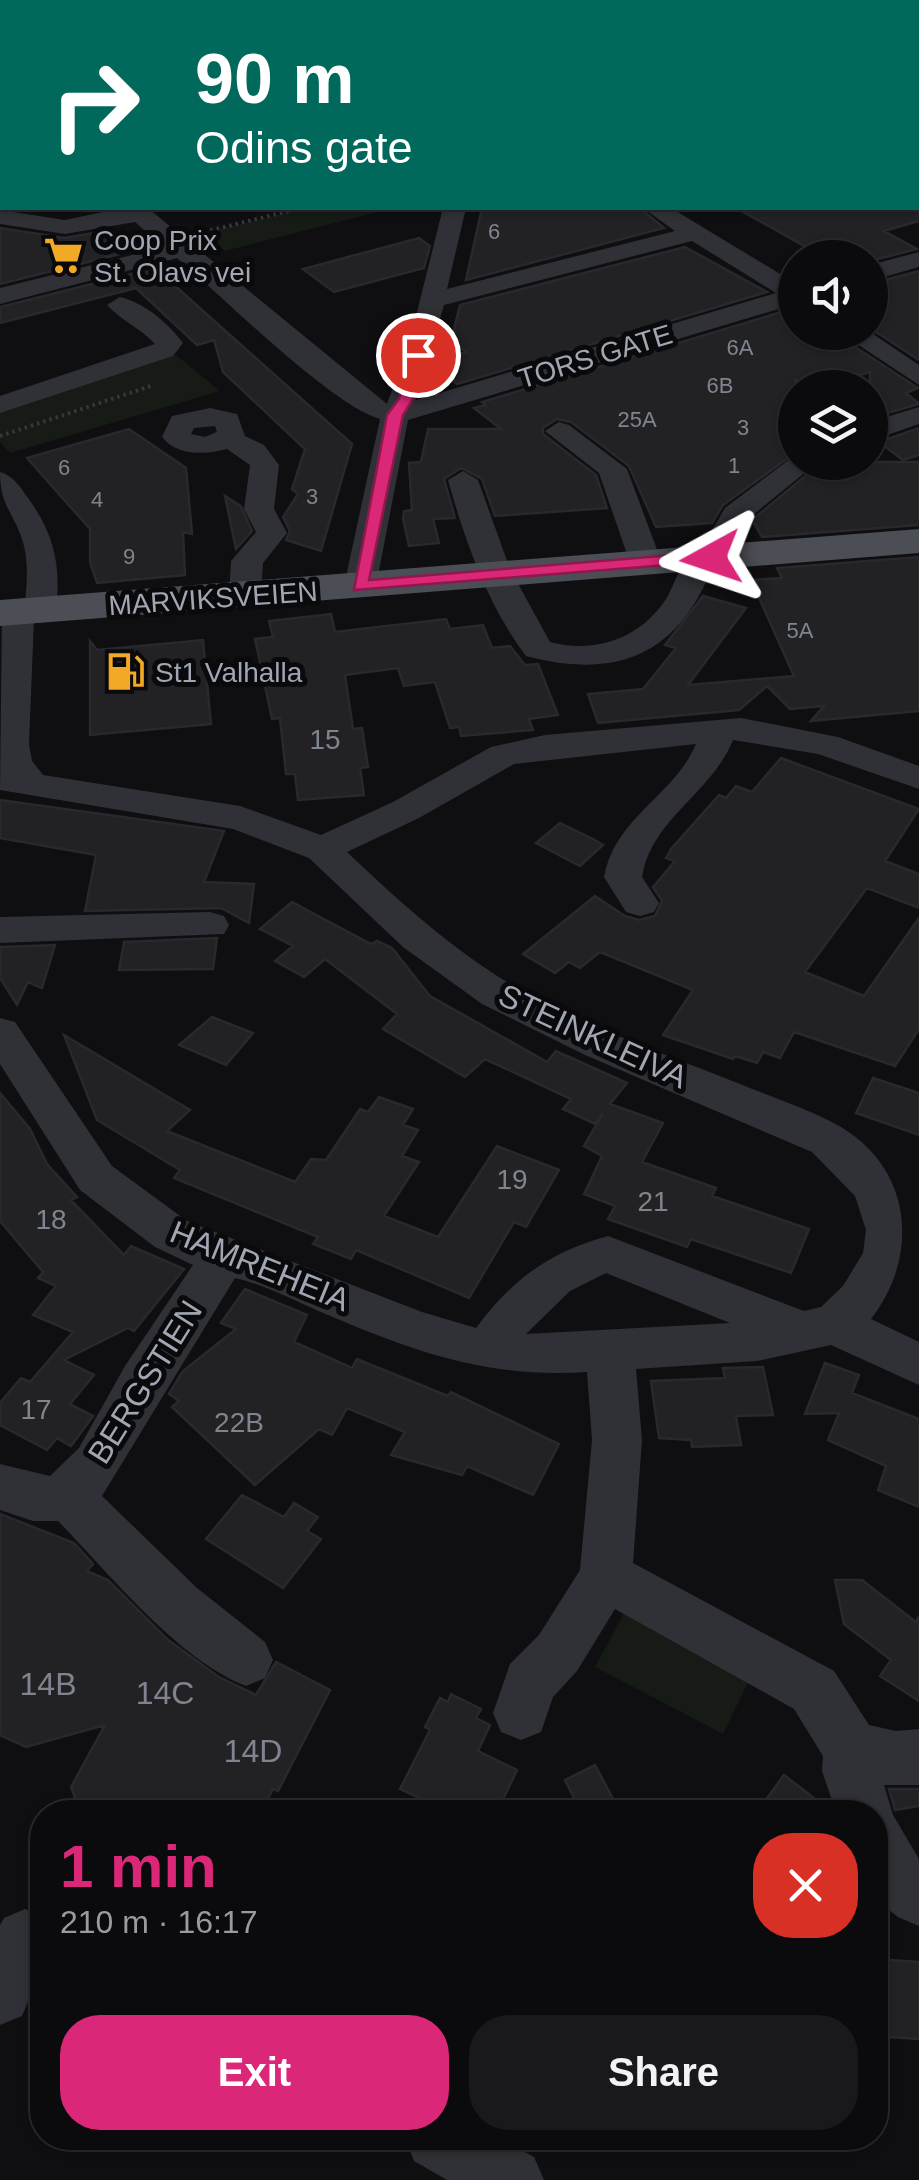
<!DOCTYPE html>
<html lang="en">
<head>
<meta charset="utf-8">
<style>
	:root { --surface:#0b0b0d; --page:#19191b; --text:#f1f3f6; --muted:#9a9b9d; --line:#2b2b2e; --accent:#db2777 }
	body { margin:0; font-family:Helvetica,sans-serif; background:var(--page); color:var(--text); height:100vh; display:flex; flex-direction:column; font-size:38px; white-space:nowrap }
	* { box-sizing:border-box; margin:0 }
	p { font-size:32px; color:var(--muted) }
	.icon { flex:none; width:55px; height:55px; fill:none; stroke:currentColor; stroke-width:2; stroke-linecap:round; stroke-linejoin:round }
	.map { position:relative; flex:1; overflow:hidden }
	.side { position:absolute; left:30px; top:1800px; width:858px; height:350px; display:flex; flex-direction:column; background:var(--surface); border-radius:40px; box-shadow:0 2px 8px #0004,0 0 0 2px var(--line) }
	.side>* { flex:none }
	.hud { position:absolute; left:0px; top:0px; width:920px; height:210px; box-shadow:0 2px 8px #0004,0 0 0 2px var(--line); background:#00695c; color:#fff; overflow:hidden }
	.tools { position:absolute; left:778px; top:240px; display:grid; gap:20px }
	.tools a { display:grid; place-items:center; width:110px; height:110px; border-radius:50%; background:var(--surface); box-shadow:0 2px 8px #0004,0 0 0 2px var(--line); font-size:50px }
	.pin { position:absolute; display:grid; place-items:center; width:85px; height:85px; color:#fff; margin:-42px; border:5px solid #fff; border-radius:50%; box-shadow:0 2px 10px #0007 }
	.me { position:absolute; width:110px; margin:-55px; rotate:265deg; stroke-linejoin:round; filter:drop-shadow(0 0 8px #0008) }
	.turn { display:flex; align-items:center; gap:35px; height:210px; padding:0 30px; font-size:45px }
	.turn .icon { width:130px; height:130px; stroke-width:2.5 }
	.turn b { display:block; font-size:70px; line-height:85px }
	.round { display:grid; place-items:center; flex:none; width:105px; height:105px; border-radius:40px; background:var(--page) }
	.summary { display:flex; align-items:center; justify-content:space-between; height:170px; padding:0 30px }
	h1 { font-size:60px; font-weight:600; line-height:75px; color:var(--accent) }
	.button { display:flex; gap:20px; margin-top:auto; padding:20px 30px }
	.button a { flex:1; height:115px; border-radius:40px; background:var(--accent); color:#fff; font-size:40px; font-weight:600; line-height:115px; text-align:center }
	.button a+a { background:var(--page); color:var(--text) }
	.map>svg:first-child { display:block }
	.green { fill:#161b16 }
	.building { fill:#222225; stroke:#29292d; stroke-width:2.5 }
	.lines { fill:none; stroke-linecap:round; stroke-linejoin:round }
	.path { stroke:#36383d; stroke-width:4; stroke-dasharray:2.5 4; stroke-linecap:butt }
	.minor { fill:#303136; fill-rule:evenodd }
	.major { fill:#4c4e55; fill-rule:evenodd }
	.route { fill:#db2777; stroke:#8e194d; stroke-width:2.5 }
	.labels { text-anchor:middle; stroke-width:10; stroke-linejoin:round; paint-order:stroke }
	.far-number-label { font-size:22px; fill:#80848e }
	.far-poi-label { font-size:28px; fill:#a0a6b2; stroke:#0a0a0c; text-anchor:start }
	.far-street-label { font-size:28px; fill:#a0a6b2; stroke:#0a0a0c }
	.number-label { font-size:28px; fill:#80848e }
	.street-label { font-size:32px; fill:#a0a6b2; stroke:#0a0a0c }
	.near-number-label { font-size:32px; fill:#80848e }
</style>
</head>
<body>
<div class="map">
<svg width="919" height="2180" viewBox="0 0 919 2180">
	<rect width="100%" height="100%" fill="#0f0f11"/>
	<path class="green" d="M306 208H431L430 211 385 210 225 251 203 233Z
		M176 355 220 391 10 453 0 442V411Z
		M628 1606 754 1670 723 1734 595 1667Z"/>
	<path class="building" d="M482 208H640L664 228 466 280Z
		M736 208H919V221L884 231 917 249 870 261V258H826Z
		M0 228 64 238 112 230 136 250 0 284Z
		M419 238 430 246 424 268 334 292 303 269Z
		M685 247 767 292 457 384 433 362 466 352 451 341 460 305Z
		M155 268 352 444 321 551 286 540 290 531 283 517 298 494 292 489 305 449 223 372 214 340 197 345 136 288 0 323V307Z
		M919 271V360L870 328V284Z
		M795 308V332H816L832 342 843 339 918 388 906 393 919 404 870 418V372L817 388H807L795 379V453L723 505 712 523 656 527 629 466 571 422 557 419 543 428V434L596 475 607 508 495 516 482 479 461 468 444 479 455 518 433 519 439 543 409 546 403 519 404 511 412 510 409 463 421 462 428 429H501L474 408 485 405 482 402Z
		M919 428V455L903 460 879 442Z
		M129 429 186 468 192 534 183 532 185 575 97 583 90 562V529L27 458Z
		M822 462H919V525L762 537 752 520Z
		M225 496 241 506 252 531 236 549Z
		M919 557V711L811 721 824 706 790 709 767 686 739 710 598 723 588 694 643 689 676 648 665 645 703 596 746 608 688 685 794 676 751 580 782 578 777 568Z
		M331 614 335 632 446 619 450 629 483 625 492 648 510 646 525 665 538 664 558 715 529 719 533 730 461 736 459 727 450 728 435 682 404 686 398 668 345 675 353 729 362 728 368 767 360 768 364 795 298 800 295 774H286L280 718 272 719 255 639 273 637 269 621Z
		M203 640 211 724 90 735V641L97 650Z
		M781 758 919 809 885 861 919 874V908L867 888 805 972 864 996 919 918V1029L895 1066 794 1032 780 1058 763 1052 757 1063 735 1056 733 1059 663 1035 693 990 600 952 580 968 569 962 555 973 523 954 595 896 625 916 639 920 655 916 662 901 653 887 675 861 666 858 672 848 719 795 726 798 736 786 752 792Z
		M0 800 224 831 204 882 254 884 249 923 221 908 85 911 96 855 0 838Z
		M560 823 593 839 603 845 580 866 536 843Z
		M292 902 371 944 377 941 392 948 430 996 547 1062 556 1051 627 1083 610 1104 663 1123 642 1162 716 1188 712 1196 809 1229 791 1273 691 1239 687 1247 608 1219 615 1206 584 1194 602 1156 584 1146 603 1113 595 1124 563 1109 571 1099 485 1059 465 1077 383 1029 397 1014 325 959 304 977 275 961 293 946 260 929Z
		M217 938 213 969 119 970 124 942Z
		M55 945 42 988 28 982 17 1005 0 978V947Z
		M212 1017 253 1033 226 1065 179 1045Z
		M64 1035 190 1110 167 1131 295 1182 311 1159 326 1160 360 1109 368 1112 379 1097 413 1109 403 1125 418 1130 402 1156 419 1162 384 1216 438 1237 497 1146 559 1170 526 1227 514 1222 469 1298 356 1250 351 1259 313 1244 318 1237 174 1178 180 1170 97 1120Z
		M873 1078 919 1093V1135L856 1113Z
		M0 1093 30 1129 47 1164 77 1197 71 1200 124 1255 131 1246 184 1269 134 1331 128 1328 64 1360 94 1375 70 1404 93 1416 71 1446 57 1438 47 1450 0 1425V1403L21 1378 30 1382 73 1332 33 1315 56 1286 38 1278 43 1272 0 1221Z
		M245 1289 307 1315 294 1342 352 1368 357 1359 448 1396 451 1392 559 1444 533 1495 467 1466 462 1475 391 1455 405 1432 347 1408 332 1435 319 1429 255 1485 172 1407 179 1401 169 1394 183 1371 236 1329 221 1323Z
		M825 1363 859 1375 852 1393 919 1419V1507L878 1490 886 1466 828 1440 839 1413 805 1414Z
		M763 1367 773 1415 736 1416 741 1445 692 1447 691 1440 659 1438 651 1381 725 1378 723 1368Z
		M242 1495 284 1517 294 1503 318 1517 307 1531 321 1539 283 1588 206 1539Z
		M0 1514 74 1543 93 1564 87 1571 108 1580 167 1639 219 1677 256 1695 276 1662 330 1690 278 1791 273 1789 261 1812H99L77 1803 71 1787 105 1725 26 1747 0 1735Z
		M835 1580H862L916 1622 919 1616V1701L880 1676 891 1660 844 1624Z
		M451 1694 481 1709 476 1718 490 1725 478 1751 517 1770 497 1812H449L400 1789 430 1730 425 1727 440 1698 448 1702Z
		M595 1765 620 1812H581L565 1780Z
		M784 1775 832 1812H757Z
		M889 1789H919V1806L895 1810Z
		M875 1959 919 1962V2039L875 2036Z"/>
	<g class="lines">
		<path class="path" d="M116 2 122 0
			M204 232 301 208
			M0 436 154 385"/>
		<path class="minor" d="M662 0H691L693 2H664Z
			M918 74H919V87H918Z
			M0 86H2V100H0Z
			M918 154H919V169L918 168Z
			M0 167H2V181H0Z
			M122 208 149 209 387 404 410 340 443 208H466L447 289 675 231 643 208H671L795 283V304L408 420 376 586 360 596 344 586 380 419C331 405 222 296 177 258L0 304V288L164 247 135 222 65 234 0 224V210L65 220ZM692 241 776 293 416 400 444 305Z
			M919 252V267L870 281V265Z
			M120 297C145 303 168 323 183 343L173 356 0 413V396L155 344C142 329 120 320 107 305Z
			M839 332H870L919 365V385Z
			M919 407V424L870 441V422Z
			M210 408 237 414 245 436 264 445 279 465 274 509 287 533 263 563 261 595 245 605 229 595 231 561 256 532 244 509 250 465 227 449C205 455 177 456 162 437L172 416ZM215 426 217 432 205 437 191 434 194 428Z
			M559 422 569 425 627 469 662 563 657 570H635L630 563 599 473 545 431Z
			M794 456 795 462H818L748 519 733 546H711L707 539 725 508Z
			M463 471 478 480 510 569 550 642C594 654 640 639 666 599 673 588 676 575 684 564H706L711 571C675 658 613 679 526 656 488 606 465 541 448 480Z
			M0 472C14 476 20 487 28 498 55 535 61 566 56 611L51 618 34 619 29 744 32 761 43 775 240 806 321 835 393 802 491 747 545 735 741 718 838 737 919 766V789L818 754 733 740C712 793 651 819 642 877L659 903 654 912 640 916 626 912 604 877C615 817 674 796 696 744L514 764 419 818 347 852C406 908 467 963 539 1000 607 1034 680 1060 750 1088 780 1100 813 1111 841 1127 914 1171 919 1257 871 1319L919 1342V1385L831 1345 757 1361 636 1369 642 1440 633 1563 834 1671 869 1725 896 1731 919 1729V1785H884L893 1815 919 1859V1926L898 1917 875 1899V1812H836L822 1771 823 1756 794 1709 615 1609 577 1671 553 1697 541 1732 521 1740 501 1732 493 1713 510 1664 539 1635 580 1570 592 1440 587 1372C488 1378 418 1353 328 1315 298 1303 267 1285 235 1278L102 1496 197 1588 265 1642 273 1660 265 1678 246 1686C177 1659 110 1574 58 1521H33L0 1510V1464L50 1476 79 1448 125 1366 193 1265 155 1247 80 1190 0 1064V1018L15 1022 112 1166 187 1221 422 1312 476 1328C512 1279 550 1252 608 1236L804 1311 821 1307 843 1286 863 1253 866 1230 855 1196 812 1152 585 1055 482 1004 403 947 309 858 233 829 0 790 2 612 7 605 25 604C27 582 29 560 22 539 12 510 0 505 0 472ZM606 1273 730 1323 526 1334 570 1291Z
			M210 912 224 916 229 925 224 934 0 943V917Z
			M25 1909 42 1916V1969L22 2016 0 2025V1925L4 1918Z
			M405 2138H500L534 2157 544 2180H447L414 2161Z"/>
		<path class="major" d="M919 529V553L0 626V600Z"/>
	</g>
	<path class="route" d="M418 350 425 355 413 399 403 415 369 580 711 552 717 554V561L354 590 387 415 399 399 411 355Z"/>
	<defs>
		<symbol id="supermarket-bare" viewBox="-9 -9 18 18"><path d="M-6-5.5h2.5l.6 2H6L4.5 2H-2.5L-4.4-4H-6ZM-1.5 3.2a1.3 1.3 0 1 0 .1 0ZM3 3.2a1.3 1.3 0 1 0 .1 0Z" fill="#f2a926" stroke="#0a0a0c" stroke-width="2.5" paint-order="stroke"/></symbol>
		<symbol id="fuel-bare" viewBox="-9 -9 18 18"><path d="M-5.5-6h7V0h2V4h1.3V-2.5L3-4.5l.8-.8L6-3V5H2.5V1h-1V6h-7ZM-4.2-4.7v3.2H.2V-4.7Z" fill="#f2a926" stroke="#0a0a0c" stroke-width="2.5" paint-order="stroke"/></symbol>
	</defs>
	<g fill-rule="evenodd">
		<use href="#supermarket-bare" x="36" y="228" width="55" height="55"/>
		<use href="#fuel-bare" x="98" y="644" width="55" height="55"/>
	</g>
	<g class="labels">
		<g class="far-number-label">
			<text x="494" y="239">6</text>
			<text x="740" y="355">6A</text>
			<text x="720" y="393">6B</text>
			<text x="637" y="427">25A</text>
			<text x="743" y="435">3</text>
			<text x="734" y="473">1</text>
			<text x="64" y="475">6</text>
			<text x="312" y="504">3</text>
			<text x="97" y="507">4</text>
			<text x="129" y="564">9</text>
			<text x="800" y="638">5A</text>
		</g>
		<g class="far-poi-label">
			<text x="94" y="250">Coop Prix<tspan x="94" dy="32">St. Olavs vei</tspan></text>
			<text x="155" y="682">St1 Valhalla</text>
		</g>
		<g class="far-street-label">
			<text transform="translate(595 356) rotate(-17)" y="10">TORS GATE</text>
			<text transform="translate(213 598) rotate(-4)" y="10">MARVIKSVEIEN</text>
		</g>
		<g class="number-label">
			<text x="325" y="749">15</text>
			<text x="512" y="1189">19</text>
			<text x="653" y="1211">21</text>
			<text x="51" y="1229">18</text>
			<text x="36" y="1419">17</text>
			<text x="239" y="1432">22B</text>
		</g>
		<g class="street-label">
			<text transform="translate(593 1036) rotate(25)" y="11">STEINKLEIVA</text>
			<text transform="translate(260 1266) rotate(22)" y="11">HAMREHEIA</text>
			<text transform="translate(145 1382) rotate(-58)" y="11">BERGSTIEN</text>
		</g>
		<g class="near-number-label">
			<text x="48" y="1695">14B</text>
			<text x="165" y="1704">14C</text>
			<text x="253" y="1762">14D</text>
		</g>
	</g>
</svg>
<div class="tools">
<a><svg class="icon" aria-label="sound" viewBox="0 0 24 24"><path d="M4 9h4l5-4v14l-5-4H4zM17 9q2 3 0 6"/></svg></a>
<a><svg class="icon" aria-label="layers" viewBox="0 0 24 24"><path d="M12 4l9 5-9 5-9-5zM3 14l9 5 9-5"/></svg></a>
</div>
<div class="pin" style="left:418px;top:355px;background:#d93025"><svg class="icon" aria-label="arrive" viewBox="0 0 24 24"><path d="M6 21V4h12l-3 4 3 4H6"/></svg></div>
<svg class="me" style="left:711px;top:558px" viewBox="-20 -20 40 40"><path d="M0-17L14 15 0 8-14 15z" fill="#db2777" stroke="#fff" stroke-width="4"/></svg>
<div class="hud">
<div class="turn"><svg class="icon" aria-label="right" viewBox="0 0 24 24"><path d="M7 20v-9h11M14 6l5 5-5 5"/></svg><div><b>90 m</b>Odins gate</div></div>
</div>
<section class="side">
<div class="summary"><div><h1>1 min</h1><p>210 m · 16:17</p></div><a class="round" style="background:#d93025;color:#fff"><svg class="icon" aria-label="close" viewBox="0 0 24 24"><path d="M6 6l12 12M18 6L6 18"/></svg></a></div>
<div class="button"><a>Exit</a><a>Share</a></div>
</section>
</div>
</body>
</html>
